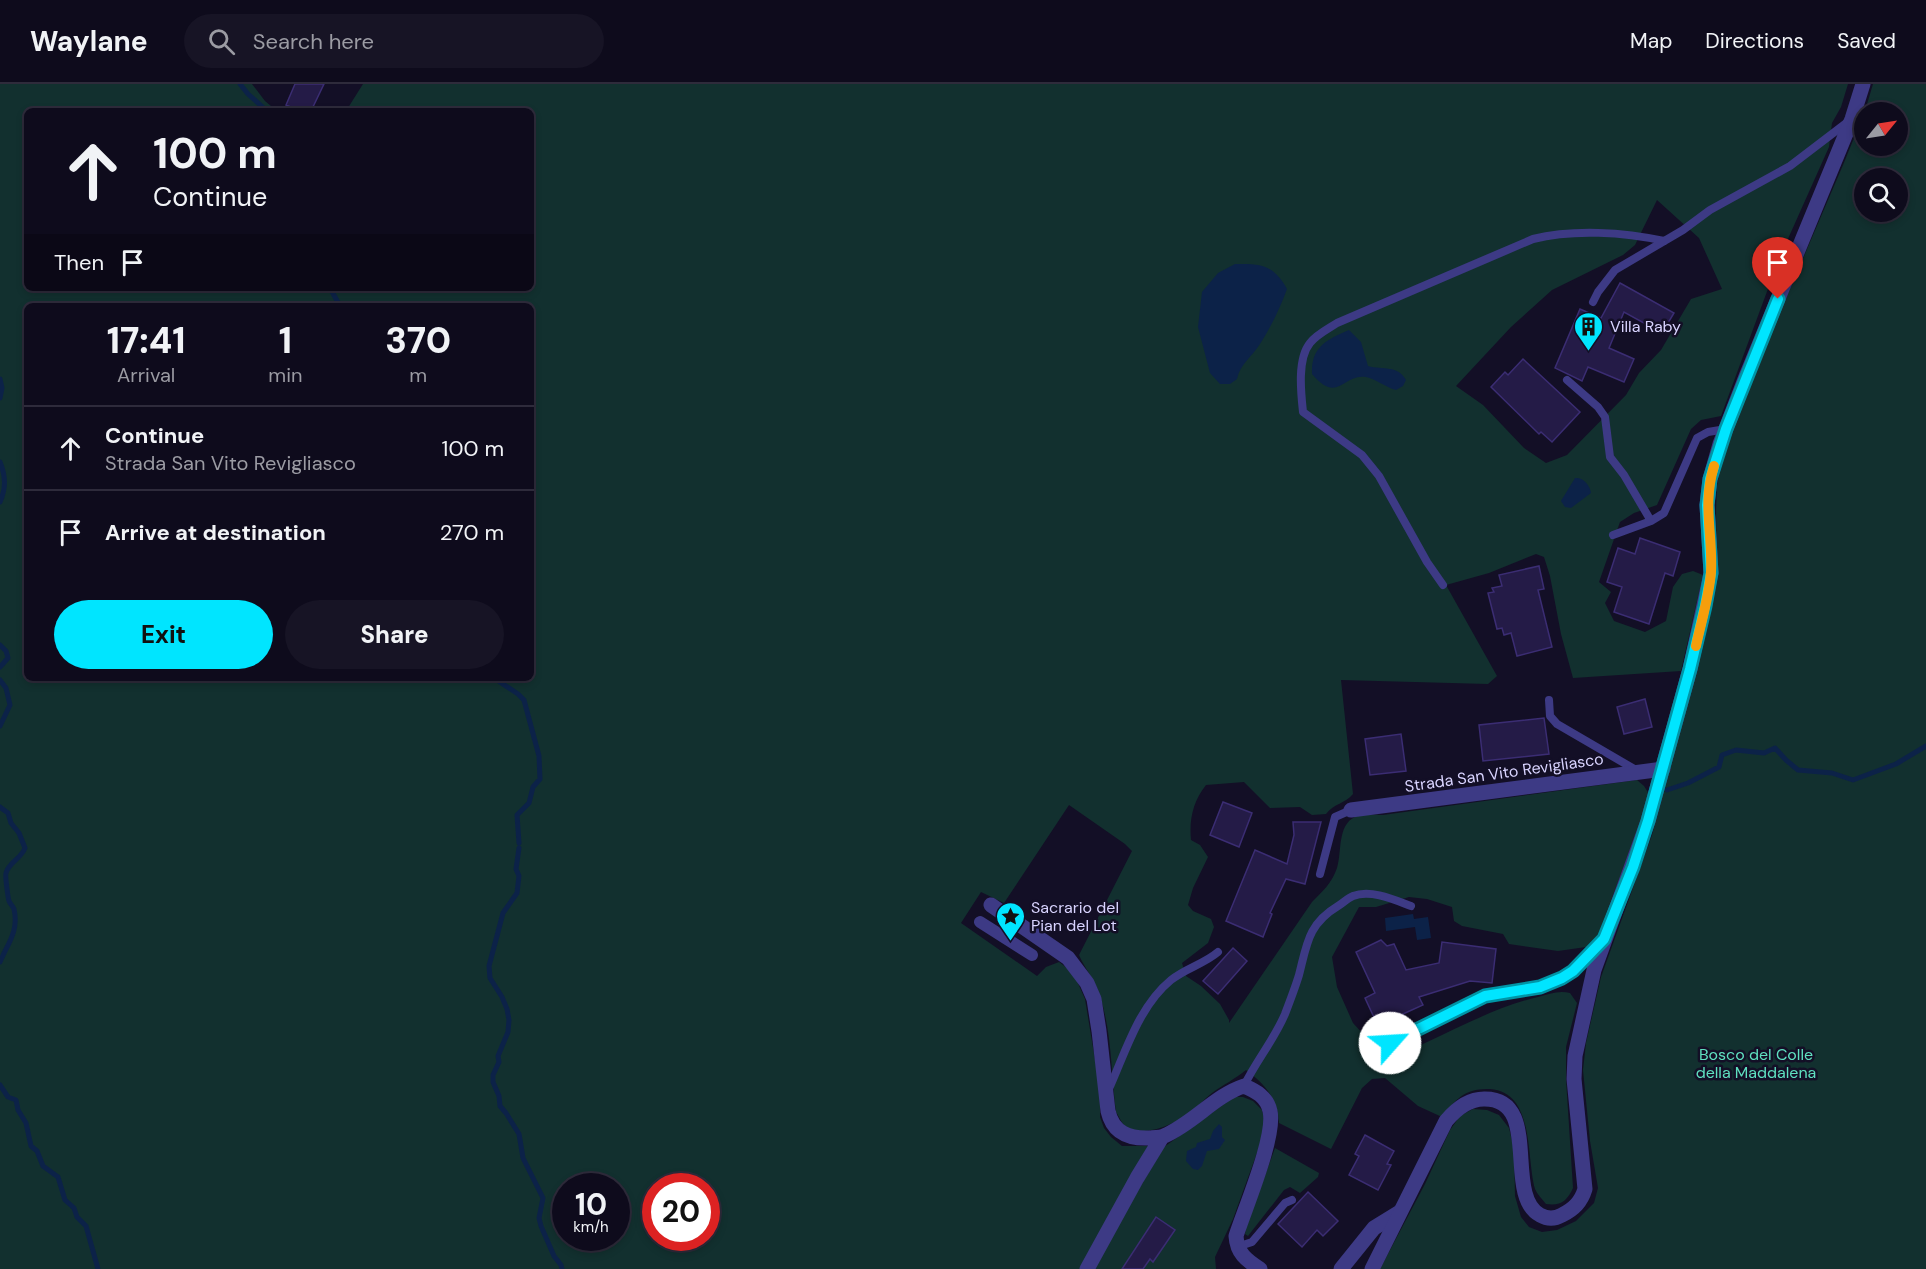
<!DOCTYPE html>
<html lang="en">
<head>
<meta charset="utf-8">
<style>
	:root { --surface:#0e0b1c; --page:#171425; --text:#f1f3f6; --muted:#9b9ba3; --line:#2e2b3b; --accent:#00e5ff }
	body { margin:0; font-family:"DM Sans",sans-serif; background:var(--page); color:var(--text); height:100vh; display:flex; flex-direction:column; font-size:22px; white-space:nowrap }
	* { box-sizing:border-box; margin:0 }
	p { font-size:20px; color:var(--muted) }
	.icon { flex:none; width:33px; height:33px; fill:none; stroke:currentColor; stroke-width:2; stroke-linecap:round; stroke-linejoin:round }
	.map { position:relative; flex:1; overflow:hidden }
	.side { position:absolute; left:24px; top:219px; width:510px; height:378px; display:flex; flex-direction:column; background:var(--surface); border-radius:9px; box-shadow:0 3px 9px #0003,0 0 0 2px var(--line) }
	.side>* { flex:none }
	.top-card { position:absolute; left:24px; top:24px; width:510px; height:183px; border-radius:9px; box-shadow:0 3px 9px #0003,0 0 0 2px var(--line); background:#0e0b1c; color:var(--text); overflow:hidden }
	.needle { width:39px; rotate:60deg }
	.fabs { position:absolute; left:1854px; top:18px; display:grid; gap:12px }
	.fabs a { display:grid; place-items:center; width:54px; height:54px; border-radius:50%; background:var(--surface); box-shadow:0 3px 9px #0003,0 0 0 2px var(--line); font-size:30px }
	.speed { position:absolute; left:552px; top:1089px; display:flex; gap:12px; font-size:30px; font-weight:700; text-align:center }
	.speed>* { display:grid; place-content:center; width:78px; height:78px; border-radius:50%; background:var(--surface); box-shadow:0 3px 9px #0003,0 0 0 2px var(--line); line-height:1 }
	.speed small { font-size:15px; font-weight:400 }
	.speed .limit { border:9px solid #d22; background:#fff; color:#111 }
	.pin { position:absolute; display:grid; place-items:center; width:51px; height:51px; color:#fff; margin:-62px -26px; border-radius:50% 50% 50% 0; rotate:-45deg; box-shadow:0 0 6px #0007 }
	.pin .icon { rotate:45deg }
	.me { position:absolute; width:66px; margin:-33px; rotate:64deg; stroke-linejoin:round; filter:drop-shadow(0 0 4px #0008) }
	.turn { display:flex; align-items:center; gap:21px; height:126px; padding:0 30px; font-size:27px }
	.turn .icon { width:78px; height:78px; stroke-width:2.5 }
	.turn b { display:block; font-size:42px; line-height:51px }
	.then { display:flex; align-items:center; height:57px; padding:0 30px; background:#0003; gap:12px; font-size:22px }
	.eta { display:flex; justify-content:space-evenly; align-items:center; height:102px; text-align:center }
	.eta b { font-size:36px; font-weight:800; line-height:42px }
	.primary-button { display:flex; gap:12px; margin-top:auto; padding:12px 30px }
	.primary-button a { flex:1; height:69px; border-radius:36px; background:var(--accent); color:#111; font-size:24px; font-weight:800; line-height:69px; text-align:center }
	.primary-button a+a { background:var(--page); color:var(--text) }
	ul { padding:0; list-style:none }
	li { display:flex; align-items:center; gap:18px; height:84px; padding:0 30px; border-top:2px solid var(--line) }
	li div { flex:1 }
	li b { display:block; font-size:22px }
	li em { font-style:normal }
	header { display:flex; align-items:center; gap:36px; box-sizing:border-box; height:84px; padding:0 30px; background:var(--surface); border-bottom:2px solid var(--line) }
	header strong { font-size:28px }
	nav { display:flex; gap:33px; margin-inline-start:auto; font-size:21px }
	.search { width:420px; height:54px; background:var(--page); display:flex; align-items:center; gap:15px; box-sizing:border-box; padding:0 21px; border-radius:33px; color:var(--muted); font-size:22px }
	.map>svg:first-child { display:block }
	.green { fill:#12302f; fill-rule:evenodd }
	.water { fill:#0c2248 }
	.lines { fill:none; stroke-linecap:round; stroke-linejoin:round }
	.stream { stroke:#0c2248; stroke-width:5 }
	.building { fill:#241b47; stroke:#3b2d73; stroke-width:1.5 }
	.service { stroke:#3d3a85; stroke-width:8 }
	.pedestrian { stroke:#3d3a85; stroke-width:12 }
	.minor { stroke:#3d3a85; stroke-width:15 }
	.tertiary { stroke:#3d3a85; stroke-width:15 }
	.route-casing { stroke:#0095a6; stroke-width:15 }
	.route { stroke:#00e5ff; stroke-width:10 }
	.slow { stroke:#f59e0b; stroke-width:10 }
	.labels { text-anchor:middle; stroke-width:5; stroke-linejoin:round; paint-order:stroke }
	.poi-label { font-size:16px; fill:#d9d4ff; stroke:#130f26; text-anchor:start }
	.street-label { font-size:16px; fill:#d9d4ff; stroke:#130f26 }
	.park-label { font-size:16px; fill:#5fe0c0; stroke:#130f26 }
</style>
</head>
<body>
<header>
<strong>Waylane</strong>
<div class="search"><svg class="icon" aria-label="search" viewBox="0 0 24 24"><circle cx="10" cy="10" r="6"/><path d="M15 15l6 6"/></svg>Search here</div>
<nav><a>Map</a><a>Directions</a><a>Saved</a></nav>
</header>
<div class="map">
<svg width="1926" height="1185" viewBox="0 0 1926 1185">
	<rect width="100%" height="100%" fill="#130f26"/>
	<path class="green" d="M0 0H252L265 17 277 27H27V204H531V27H346L363 0H1848L1841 23 1832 39 1829 63 1779 175 1721 332 1701 336 1691 345 1657 421 1634 429 1620 438 1599 498 1611 508 1605 519 1614 537 1645 548 1666 537 1673 503 1682 490 1693 487 1703 491 1681 587 1573 594 1561 550 1550 492 1544 473 1536 470 1489 489 1446 501 1497 592 1488 600 1341 596 1353 710C1345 720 1334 719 1326 730L1312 731 1300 723 1270 724 1244 698 1206 701C1193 717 1189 736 1191 756L1200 761 1208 773 1193 804 1188 821 1193 827 1211 835 1214 843 1208 859 1182 879 1186 892 1201 902 1220 920 1229 936V939L1312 818C1322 808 1332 799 1337 784 1342 769 1337 741 1355 733 1362 730 1375 731 1383 731L1637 696 1644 702 1649 710 1645 725 1598 852 1586 863 1558 867 1509 860 1503 850 1462 842 1454 837 1452 823 1427 815 1409 813 1376 823H1359L1332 873 1337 903 1353 939 1386 975C1401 972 1412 965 1425 959 1462 942 1499 922 1538 913 1549 910 1559 906 1570 909L1577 919 1566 963V995L1573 1104C1567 1117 1561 1122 1546 1120 1542 1115 1537 1110 1535 1105 1526 1074 1535 1008 1490 1005 1465 1004 1456 1015 1442 1033L1418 1022 1385 994 1372 995 1362 1004 1331 1065 1279 1039C1278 1015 1265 1000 1246 986 1235 995 1223 1001 1212 1009 1203 1016 1196 1025 1187 1031 1173 1041 1138 1056 1123 1040 1121 1037 1118 1031 1116 1028 1111 990 1112 949 1100 912 1096 897 1085 885 1079 871L1132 767 1125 760 1069 721 1004 819 981 808 961 839 1037 892 1046 883 1059 878 1067 884 1077 897 1085 915 1100 1006V1033L1104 1044 1111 1053 1122 1062H1148L1081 1185H0ZM1657 116 1699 154 1722 205 1691 215 1661 266 1639 289 1626 311 1567 371 1546 379 1524 364 1483 321 1456 302 1511 243 1552 206 1623 171 1635 161ZM27 222H531V594H27ZM566 1102H616V1154H566ZM656 1102H706V1154H656Z
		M1873 0H1926V1185H1380L1425 1100 1450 1046 1460 1032 1473 1025 1487 1026 1499 1031 1509 1044 1514 1065 1515 1112 1521 1133 1529 1143 1542 1148 1557 1146 1576 1137 1594 1119 1598 1104 1590 1057 1583 986 1586 959 1601 893 1652 751 1700 572 1717 492 1716 426 1717 402 1721 379 1745 310 1843 81 1865 27ZM1864 28H1898V62H1864ZM1864 94H1898V128H1864Z
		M1234 1013H1243L1253 1017 1262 1026 1265 1039 1262 1055 1233 1135 1215 1173 1216 1185H1091L1164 1063Z
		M1275 1064 1319 1089 1318 1093 1300 1109 1290 1103 1284 1106 1248 1152 1245 1150 1246 1144Z"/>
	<path class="water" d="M1235 180C1261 180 1273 180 1287 205 1280 224 1271 243 1260 260 1252 273 1240 280 1237 295L1230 300H1220L1210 289 1198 243 1202 208 1218 189Z
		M1349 246 1361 258 1368 282C1383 286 1398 281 1406 296L1403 302 1396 306C1385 303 1376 295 1366 293 1343 289 1338 321 1312 290 1311 263 1326 256 1349 246Z
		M1575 394C1583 393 1590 401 1591 409L1571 424 1565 423 1561 417Z
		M1413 830 1414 835 1428 833 1431 854 1417 856 1415 843 1386 847 1385 834Z
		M1219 1040 1222 1043V1053L1225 1056 1219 1065 1207 1067 1202 1082 1198 1086 1193 1085 1186 1077 1187 1067 1196 1063 1197 1059 1210 1055 1213 1047Z"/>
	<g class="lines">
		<path class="stream" d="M240 0 248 10 267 27
			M330 204 340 222
			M0 295 2 304 0 314
			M0 378C6 393 6 404 0 418
			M0 561 6 567 8 574 0 583
			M494 594 518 610 524 616 539 672 540 695 533 703 529 719 517 731 519 759
			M0 596 6 604 10 621 0 642
			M1667 706 1688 699 1719 683 1722 671 1736 666 1764 669 1775 664 1786 676 1798 686 1832 689 1853 696 1896 680 1926 662
			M0 723 8 729 11 739 19 749 25 764C21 775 9 778 6 789 5 792 8 814 9 817 10 820 13 822 14 825 19 847 8 859 0 878
			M519 764 516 785 519 792 517 809 503 829 489 882 490 894 502 913 507 925 509 936 508 948 498 972 499 978 493 991V998L499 1012 500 1022 506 1029 519 1050 523 1074 543 1114 539 1134 541 1142 554 1172 561 1181 562 1185
			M0 1001 8 1013 16 1016 18 1026 26 1039 31 1062 37 1067 43 1082 58 1093 65 1116 74 1124 77 1133 86 1142 98 1185"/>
	</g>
	<path class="building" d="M295 0H324L311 27H300L286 21Z
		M1620 199 1674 229 1662 249 1624 228 1609 264 1634 275 1624 298 1588 283 1582 297 1555 284 1580 225 1601 234Z
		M1523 275 1580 328 1552 358 1541 348 1539 350 1491 303 1505 288 1508 291Z
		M1640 454 1680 468 1673 492 1665 489 1649 540 1614 528 1622 503 1607 498 1618 464 1635 470Z
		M1539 482 1544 505 1538 506 1552 563 1517 572 1511 549 1504 551 1502 544 1497 545 1488 509 1494 508 1492 504 1502 502 1499 491Z
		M1645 615 1652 643 1624 650 1617 623Z
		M1544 634 1549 670 1483 677 1479 641Z
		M1401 650 1406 687 1370 691 1365 655Z
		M1223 718 1252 729 1239 763 1210 751Z
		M1293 738H1321L1305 800 1286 795 1270 829 1272 830 1263 853 1226 837 1255 766 1287 780 1294 751Z
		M1381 856 1387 862 1394 860 1406 886 1439 879 1442 858 1496 865 1492 899 1470 897 1419 913 1423 921 1403 930 1406 937 1390 944 1387 938 1378 942 1365 914 1375 909 1356 868Z
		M1233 864 1247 877 1218 910 1203 897Z
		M1365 1051 1394 1067 1387 1080 1391 1081 1378 1106 1349 1091 1359 1072 1355 1070Z
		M1308 1108 1338 1137 1323 1152 1317 1146 1302 1163 1278 1140Z
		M1156 1133 1175 1146 1153 1178 1150 1175 1143 1185H1122Z"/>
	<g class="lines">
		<path class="service" d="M1593 218 1598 208 1615 186 1683 146 1710 126 1790 82 1849 37
			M1567 296 1598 323 1605 333 1610 373 1624 391 1651 437
			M1613 451 1651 437 1664 429 1697 354 1708 348 1726 345
			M1443 501 1427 478 1379 392 1362 371 1303 328C1301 309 1297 275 1310 259 1317 250 1328 245 1337 239L1533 155C1573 145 1624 148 1664 157
			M1549 616 1550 632 1557 640 1636 686
			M1320 790 1335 733 1351 726
			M1390 959 1485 912 1540 903 1562 894 1573 887 1600 860
			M1244 1002C1256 977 1274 956 1285 930 1290 917 1295 904 1299 891 1307 860 1308 840 1338 822 1343 819 1348 814 1353 812 1371 805 1395 816 1411 822
			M1108 1007C1125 970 1138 923 1171 896 1186 884 1204 880 1218 868
			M1237 1163 1252 1158 1285 1119 1292 1116"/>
		<path class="pedestrian" d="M980 838 1032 871"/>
		<path class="minor" d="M1351 726 1663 685
			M991 821 1068 874 1087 899 1094 915 1099 947 1108 1027C1113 1049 1129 1055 1150 1054 1155 1053 1160 1054 1164 1052 1194 1039 1214 1012 1244 1002 1256 1007 1267 1013 1270 1027 1276 1052 1245 1124 1236 1152 1237 1169 1246 1176 1260 1185
			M1087 1185 1137 1094 1162 1053
			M1341 1185 1374 1144 1400 1128"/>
		<path class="tertiary" d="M1372 1185 1446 1037C1456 1025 1468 1015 1484 1015 1543 1014 1503 1111 1540 1131 1547 1135 1555 1135 1562 1131 1574 1125 1581 1118 1585 1105L1574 995 1575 972 1594 886 1648 737 1690 585 1711 489 1707 421 1710 395 1720 360 1747 290 1852 35 1863 0"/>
	</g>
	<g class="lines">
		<defs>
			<path id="route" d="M1390 959 1485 912 1540 903 1562 894 1573 887 1604 855 1633 783 1648 737 1690 585 1705 522 1711 489 1707 421 1710 395 1726 345 1778 215"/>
		</defs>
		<use href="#route" class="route-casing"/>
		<use href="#route" class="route"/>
		<path class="slow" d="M1696 562C1701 538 1709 513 1711 488 1713 450 1702 421 1714 382"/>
	</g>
	<defs>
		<symbol id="building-pin" viewBox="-11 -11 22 30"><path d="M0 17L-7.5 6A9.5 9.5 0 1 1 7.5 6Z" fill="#00e5ff" stroke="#130f26"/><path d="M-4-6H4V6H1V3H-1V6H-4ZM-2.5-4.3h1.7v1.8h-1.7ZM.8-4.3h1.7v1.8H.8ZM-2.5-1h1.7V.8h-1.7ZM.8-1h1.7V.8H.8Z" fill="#111"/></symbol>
		<symbol id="sight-pin" viewBox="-11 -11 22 30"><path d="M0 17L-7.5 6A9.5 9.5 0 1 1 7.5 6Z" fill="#00e5ff" stroke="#130f26"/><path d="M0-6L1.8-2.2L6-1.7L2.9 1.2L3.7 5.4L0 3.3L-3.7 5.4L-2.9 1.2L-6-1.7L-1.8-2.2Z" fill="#111"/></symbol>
	</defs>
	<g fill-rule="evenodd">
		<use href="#building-pin" x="1572" y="226" width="33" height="45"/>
		<use href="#sight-pin" x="994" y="816" width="33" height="45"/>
	</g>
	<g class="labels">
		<g class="poi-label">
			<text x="1610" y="248">Villa Raby</text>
			<text x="1031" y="829">Sacrario del<tspan x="1031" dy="18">Pian del Lot</tspan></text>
		</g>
		<g class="street-label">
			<text transform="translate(1504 688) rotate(-8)" y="6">Strada San Vito Revigliasco</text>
		</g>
		<g class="park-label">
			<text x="1756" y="976">Bosco del Colle<tspan x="1756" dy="18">della Maddalena</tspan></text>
		</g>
	</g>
</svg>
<div class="fabs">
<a><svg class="needle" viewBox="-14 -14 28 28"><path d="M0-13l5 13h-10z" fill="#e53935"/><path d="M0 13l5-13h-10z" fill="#9b9ba3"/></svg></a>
<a><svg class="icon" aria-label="search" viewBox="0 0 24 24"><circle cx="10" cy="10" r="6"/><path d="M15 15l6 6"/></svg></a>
</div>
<div class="speed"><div>10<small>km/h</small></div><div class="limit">20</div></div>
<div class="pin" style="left:1778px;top:215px;background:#d93025"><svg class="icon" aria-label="arrive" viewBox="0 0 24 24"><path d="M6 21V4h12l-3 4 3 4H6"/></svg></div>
<svg class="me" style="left:1390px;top:959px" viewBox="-20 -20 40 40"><circle r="19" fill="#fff"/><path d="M0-13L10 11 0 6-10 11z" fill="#00e5ff"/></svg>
<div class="top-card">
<div class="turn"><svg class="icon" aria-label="ahead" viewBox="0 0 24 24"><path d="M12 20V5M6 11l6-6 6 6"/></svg><div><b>100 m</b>Continue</div></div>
<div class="then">Then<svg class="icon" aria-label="arrive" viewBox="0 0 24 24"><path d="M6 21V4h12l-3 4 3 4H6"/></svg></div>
</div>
<section class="side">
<div class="eta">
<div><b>17:41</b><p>Arrival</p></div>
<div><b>1</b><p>min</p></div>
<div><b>370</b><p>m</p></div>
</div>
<ul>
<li><svg class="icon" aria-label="ahead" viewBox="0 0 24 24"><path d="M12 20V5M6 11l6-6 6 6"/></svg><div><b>Continue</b><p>Strada San Vito Revigliasco</p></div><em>100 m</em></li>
<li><svg class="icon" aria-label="arrive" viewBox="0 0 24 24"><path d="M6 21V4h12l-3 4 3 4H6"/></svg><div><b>Arrive at destination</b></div><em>270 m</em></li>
</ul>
<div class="primary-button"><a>Exit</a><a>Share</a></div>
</section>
</div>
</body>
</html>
